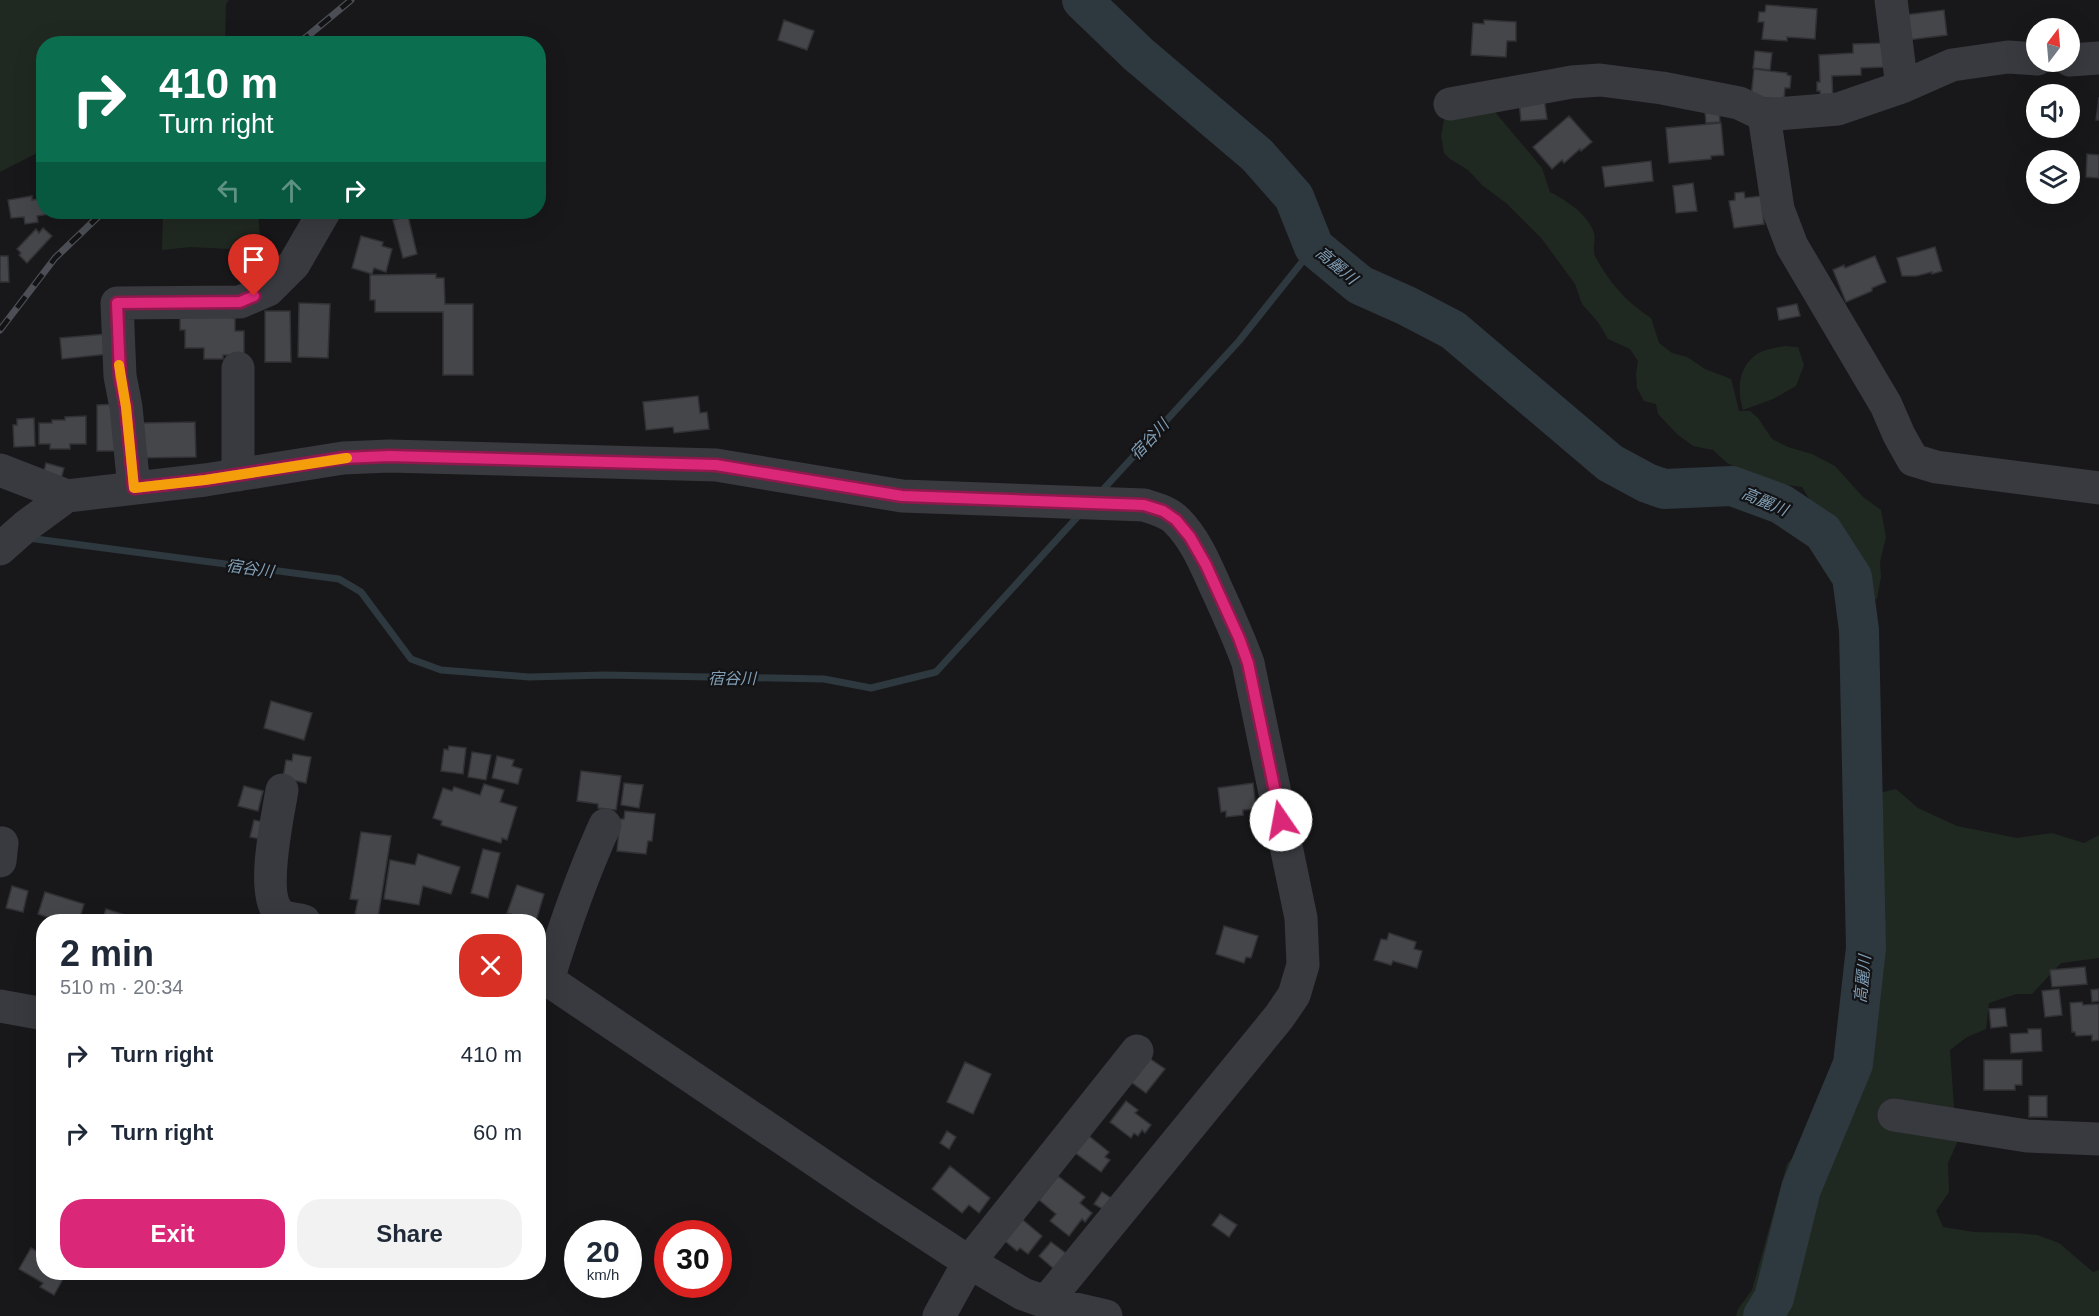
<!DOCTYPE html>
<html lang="en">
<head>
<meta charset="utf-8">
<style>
	:root { --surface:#fff; --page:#f2f2f3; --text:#1f2937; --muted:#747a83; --accent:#db2777 }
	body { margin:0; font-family:Arial,"Noto Sans JP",sans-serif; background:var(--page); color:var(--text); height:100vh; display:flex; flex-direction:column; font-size:22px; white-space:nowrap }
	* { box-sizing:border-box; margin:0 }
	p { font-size:20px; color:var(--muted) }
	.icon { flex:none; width:33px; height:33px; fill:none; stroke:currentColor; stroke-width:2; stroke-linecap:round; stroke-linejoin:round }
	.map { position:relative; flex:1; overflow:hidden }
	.panel { position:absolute; left:36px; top:914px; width:510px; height:366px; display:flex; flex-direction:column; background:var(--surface); border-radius:24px; box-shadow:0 6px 24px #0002 }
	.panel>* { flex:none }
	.guide { position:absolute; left:36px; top:36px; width:510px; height:183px; border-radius:24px; box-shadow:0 6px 24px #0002; background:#0b6e4f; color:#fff; overflow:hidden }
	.needle { width:39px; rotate:16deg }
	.tools { position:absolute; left:2026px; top:18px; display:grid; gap:12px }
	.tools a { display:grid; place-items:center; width:54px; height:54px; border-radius:50%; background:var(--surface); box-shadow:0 6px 24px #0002; font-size:30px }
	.speed { position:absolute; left:564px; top:1220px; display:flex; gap:12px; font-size:30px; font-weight:700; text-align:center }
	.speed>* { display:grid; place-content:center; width:78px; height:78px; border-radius:50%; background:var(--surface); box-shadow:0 6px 24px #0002; line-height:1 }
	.speed small { font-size:15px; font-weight:400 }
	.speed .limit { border:9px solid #d22; background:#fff; color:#111 }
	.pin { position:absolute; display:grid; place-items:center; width:51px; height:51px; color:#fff; margin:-62px -26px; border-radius:50% 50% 50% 0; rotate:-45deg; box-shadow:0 0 6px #0007 }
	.pin .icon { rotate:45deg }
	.me { position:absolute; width:66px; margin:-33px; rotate:348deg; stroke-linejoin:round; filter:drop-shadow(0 0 4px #0008) }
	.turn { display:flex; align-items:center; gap:21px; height:126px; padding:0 24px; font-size:27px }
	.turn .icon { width:78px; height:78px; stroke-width:2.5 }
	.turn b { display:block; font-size:42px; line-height:51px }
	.lanes { display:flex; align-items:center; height:57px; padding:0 24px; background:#0003; justify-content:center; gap:30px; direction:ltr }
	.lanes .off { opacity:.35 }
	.round { display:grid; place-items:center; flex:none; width:63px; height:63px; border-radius:24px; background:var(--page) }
	.overview { display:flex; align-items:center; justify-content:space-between; height:102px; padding:0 24px }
	h1 { font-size:36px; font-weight:700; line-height:45px }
	.cta { display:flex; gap:12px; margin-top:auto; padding:12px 24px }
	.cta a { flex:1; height:69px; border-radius:24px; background:var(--accent); color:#fff; font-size:24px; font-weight:700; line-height:69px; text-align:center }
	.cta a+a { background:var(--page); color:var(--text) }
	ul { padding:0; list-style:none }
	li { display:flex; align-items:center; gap:18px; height:78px; padding:0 24px }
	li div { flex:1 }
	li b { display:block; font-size:22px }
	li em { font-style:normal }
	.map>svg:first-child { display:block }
	.green { fill:#202921 }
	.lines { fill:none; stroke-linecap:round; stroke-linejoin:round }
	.stream { stroke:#2e383f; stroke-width:7 }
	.river { stroke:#2e383f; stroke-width:40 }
	.building { fill:#44464a; stroke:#323236; stroke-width:1.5 }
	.minor { stroke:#393a3f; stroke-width:33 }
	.rail-casing { stroke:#4c4e55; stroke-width:7 }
	.rail { stroke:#131315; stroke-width:4.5; stroke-dasharray:14; stroke-linecap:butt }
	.route-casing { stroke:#8e194d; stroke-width:15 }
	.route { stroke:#db2777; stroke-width:10 }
	.slow { stroke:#f59e0b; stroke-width:10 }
	.labels { text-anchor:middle; stroke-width:4.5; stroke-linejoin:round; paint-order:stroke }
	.water-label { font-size:16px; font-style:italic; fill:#819fb6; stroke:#131315 }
</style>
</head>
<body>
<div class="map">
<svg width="2099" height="1316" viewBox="0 0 2099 1316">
	<rect width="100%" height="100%" fill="#18181a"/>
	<path class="green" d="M0 0H229L226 4 225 43 44 44 43 156 39 152 0 172Z
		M1451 111 1495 112 1542 168 1550 192C1567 201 1588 214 1594 233 1596 240 1592 249 1595 256 1608 281 1627 303 1651 318L1659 343 1672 353 1687 357 1705 369 1731 379 1739 411H1750L1758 418 1772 439 1788 447 1812 454 1835 466 1862 496 1881 510 1886 537 1880 562 1881 577 1877 599H1868L1862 585 1858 562 1813 505 1802 487 1787 485 1754 487 1742 470 1727 463 1713 450 1693 446 1677 434 1658 414 1656 404 1644 401 1637 388 1636 374 1638 361 1630 349 1608 339 1598 322 1582 304 1575 284 1542 239 1506 203 1482 185 1468 170 1450 159 1444 153 1441 136 1444 120Z
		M163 212H258L260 236 231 249 190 247 162 250Z
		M1784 346 1798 347 1804 365 1796 386 1773 399 1743 410C1737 390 1738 367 1757 354 1764 349 1776 348 1784 346Z
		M1896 789 1918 808 1957 826 2017 838 2052 833 2084 843 2099 835V958L2061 963 2032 994H2016L1989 1003 1986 1029 1967 1037 1950 1050 1955 1121 1960 1136 1948 1163 1949 1192 1936 1211 1943 1227 1974 1232 2016 1233 2037 1235 2059 1243 2093 1272 2099 1270V1316H1736L1738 1309 1752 1290 1787 1164 1816 1131 1837 1084 1836 1071 1858 982 1850 968 1849 950 1859 888 1863 797Z"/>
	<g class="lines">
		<path class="stream" d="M1099 494 1239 341 1314 247
			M28 538 339 579 361 592 411 659 441 670 529 677 605 675 824 679 871 688 936 672 1081 513"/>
		<path class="river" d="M1082 0 1138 54 1257 155 1294 197 1314 247 1360 285 1407 306 1453 330 1610 463 1647 483 1664 489 1732 486 1781 504 1823 532 1852 577 1859 630 1866 948 1853 1064 1801 1189 1774 1298 1763 1316"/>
	</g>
	<path class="building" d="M1766 5 1817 9 1815 39 1787 37V41L1762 39 1764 22H1758L1759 12H1765Z
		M1944 10 1947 35 1908 40 1905 15Z
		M784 20 814 31 807 50 778 40Z
		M1484 20 1516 22V41H1507L1506 57 1471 55 1473 23 1484 24Z
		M1884 43 1885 67 1861 68V75L1832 76 1833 104H1821L1820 91H1817V82H1820L1819 55 1853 53V44Z
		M1755 51 1772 53 1770 70 1753 68Z
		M1754 69 1787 73V75L1791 76 1790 88H1785L1784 99 1751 97Z
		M2099 97V120H2096Z
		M1544 98 1547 119 1521 121 1519 101Z
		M1719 111 1720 122 1706 123 1705 112Z
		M1569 116 1592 142 1581 151 1580 149 1564 163 1562 160 1552 169 1533 147Z
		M1721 123 1724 155 1711 156V159L1669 163 1666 128Z
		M2087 154 2099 155V178L2086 177Z
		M1651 161 1653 181 1605 187 1602 167Z
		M1693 183 1697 211 1676 213 1673 186Z
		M1744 192 1745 198 1761 196 1764 224 1734 228 1729 201 1735 200V193Z
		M32 196V200L44 198V212H61L37 216 38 222 25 224 24 217 11 218 8 200Z
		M408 216 417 254 403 258 393 220Z
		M43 228 52 236 27 263 19 255 21 253 17 249 36 229 39 233Z
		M361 236 383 242 382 246 392 249 386 272 374 268 372 274 352 268Z
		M1935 247 1942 271 1932 274V272L1916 276H1902L1897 258Z
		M0 256H8L9 282H0Z
		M1875 256 1886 282 1872 288V291L1846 302 1833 270 1844 265 1845 268Z
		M436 274V278H444L445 304H473V375H443V312H375V300H370V275Z
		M299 303 330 304 328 358 298 357Z
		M1797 304 1800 316 1779 320 1777 308Z
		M265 311H290L291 362H265Z
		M180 313 235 318V331H244V355H223V359H204V348H185V330H180Z
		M106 334 108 354 62 359 60 338Z
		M698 396 700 413 707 412 709 429 674 433 673 427 646 430 643 402Z
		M119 404V451H97V405Z
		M86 416V444H70V449H50V444H39V423H52V420H65V417Z
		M34 418 35 446 14 447 13 425H17V419Z
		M195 422 196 457 140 458 139 423Z
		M46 463 64 468 61 479 43 475Z
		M271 701 312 713 304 740 264 728Z
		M449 746 466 748 463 774 441 771 444 749 448 750Z
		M472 752 491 755 486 780 468 777Z
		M293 754 311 757 306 783 283 778 286 760 292 761Z
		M497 756 514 760 512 766 522 769 518 784 492 778Z
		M581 771 621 776 616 810 598 808V804L577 801Z
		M624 783 643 785 639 808 621 805Z
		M1253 783 1256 809 1243 810V815L1226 817V811L1221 812 1218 788Z
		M484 784 504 790 500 802 517 807 507 840 502 838 501 843 441 825 442 821 433 818 443 788 452 791 454 787 480 795Z
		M244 786 263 791 258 811 238 806Z
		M625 811 655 814 652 841H648L646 854 617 851 620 819H624Z
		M254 820 268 823 264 840 250 837Z
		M361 832 391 836 378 918 355 914 358 900 350 899Z
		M483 849 500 853 488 898 471 893Z
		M418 854 460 867 451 894 423 886 419 905 384 899 390 860 415 865Z
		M517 885 544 894 536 921 507 913Z
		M12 886 28 891 23 912 6 908Z
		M45 892 84 904 79 921H59L38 914Z
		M106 909 125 915 123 921H102Z
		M1224 926 1258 936 1251 958 1246 957 1244 963 1216 954Z
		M1389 933 1416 942 1414 949 1422 951 1417 968 1393 961 1391 965 1374 960 1381 939 1387 940Z
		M2085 967 2087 984 2052 987 2050 970Z
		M2059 989 2062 1015 2045 1017 2042 991Z
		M2099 989V1001L2092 1002 2091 990Z
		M2082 1002 2083 1005 2099 1004V1040L2092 1041V1035L2076 1036 2075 1032H2072L2070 1003Z
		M2005 1008 2007 1026 1991 1028 1989 1009Z
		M2028 1029H2041L2042 1051 2011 1053 2010 1034 2028 1033Z
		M1149 1058 1165 1069 1146 1093 1131 1082Z
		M1984 1060H2022V1085H2015V1090H1984Z
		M965 1062 991 1074 973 1114 947 1102Z
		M2029 1096H2047V1117H2029Z
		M1126 1101 1138 1110 1135 1113 1151 1125 1145 1133 1142 1130 1138 1136 1134 1133 1131 1138 1110 1122Z
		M947 1131 956 1137 949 1149 940 1143Z
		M1084 1132 1109 1152 1105 1157 1110 1160 1101 1172 1070 1149Z
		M950 1166 990 1198 979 1213 969 1205 962 1213 932 1189Z
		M1058 1176 1085 1197 1080 1203 1092 1213 1085 1222 1082 1219 1069 1236 1050 1221 1056 1214 1039 1200Z
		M1102 1192 1114 1200 1106 1211 1094 1204Z
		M1220 1214 1237 1225 1229 1237 1212 1225Z
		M1017 1215 1042 1236 1028 1254 1020 1248 1017 1251 999 1236Z
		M1051 1242 1067 1254 1054 1269 1039 1256Z
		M31 1248 44 1255V1272H67L54 1295 40 1287 43 1283 19 1269Z"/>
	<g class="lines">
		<path class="minor" d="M1891 0 1902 87
			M2070 60 2099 58
			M1450 104 1572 82 1600 80 1662 88 1739 103 1764 115 1838 109 1902 87 1952 65 2008 57 2037 59
			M1764 115 1778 209 1792 246 1886 405 1899 435 1913 460 1936 467 2099 488
			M0 470 67 496 205 480 343 458 389 456 716 465 902 496 1144 505C1156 509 1169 512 1177 521 1196 540 1206 566 1217 590 1228 614 1239 638 1248 663L1301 918 1303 965 1294 995 1279 1017 1046 1302
			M238 475V368
			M134 488 126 407 120 376 117 303 240 302 268 290 294 264 324 212
			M0 549 26 526 67 496
			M282 790C278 816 259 897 281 915 286 919 297 919 304 921
			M0 861 2 843
			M538 976 548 980 865 1194 969 1262 1023 1294 1046 1302 1106 1316
			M548 980C564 927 582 876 605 825
			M0 1006 44 1014
			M1894 1115 2027 1136 2099 1139
			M939 1316 969 1262 1137 1051"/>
		<defs>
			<path id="rail" d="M298 44 351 0
				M0 330 55 258 103 212"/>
		</defs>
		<use href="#rail" class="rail-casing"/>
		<use href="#rail" class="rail"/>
	</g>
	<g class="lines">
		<defs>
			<path id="route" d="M254 296 240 302 117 303 120 376 126 407 134 488 205 480 343 458 389 456 716 465 902 496 1144 505 1163 511 1176 520 1190 537 1206 565 1239 638 1248 663 1281 820"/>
		</defs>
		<use href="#route" class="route-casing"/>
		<use href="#route" class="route"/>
		<path class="slow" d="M119 365 126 407 134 488 205 480 347 458"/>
	</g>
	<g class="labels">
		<g class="water-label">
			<text transform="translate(1337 265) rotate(40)" y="6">高麗川</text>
			<text transform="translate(1149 439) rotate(-47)" y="6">宿谷川</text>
			<text transform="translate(1765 501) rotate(23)" y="6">高麗川</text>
			<text transform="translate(250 568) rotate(8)" y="6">宿谷川</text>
			<text x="732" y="684">宿谷川</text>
			<text transform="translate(1862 979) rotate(-84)" y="6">高麗川</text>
		</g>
	</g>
</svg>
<div class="tools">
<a><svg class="needle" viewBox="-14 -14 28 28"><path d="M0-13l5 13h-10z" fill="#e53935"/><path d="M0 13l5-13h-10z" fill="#747a83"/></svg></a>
<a><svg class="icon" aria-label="sound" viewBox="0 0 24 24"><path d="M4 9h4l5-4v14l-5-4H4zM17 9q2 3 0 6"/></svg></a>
<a><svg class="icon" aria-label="layers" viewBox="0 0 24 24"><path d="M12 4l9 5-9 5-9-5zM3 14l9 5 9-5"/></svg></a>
</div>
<div class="speed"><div>20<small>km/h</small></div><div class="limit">30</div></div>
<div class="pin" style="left:254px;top:296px;background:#d93025"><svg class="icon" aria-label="arrive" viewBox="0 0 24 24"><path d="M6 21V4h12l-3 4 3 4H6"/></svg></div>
<svg class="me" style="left:1281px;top:820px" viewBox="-20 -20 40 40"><circle r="19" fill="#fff"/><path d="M0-13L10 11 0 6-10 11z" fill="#db2777"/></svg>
<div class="guide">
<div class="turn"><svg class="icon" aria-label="right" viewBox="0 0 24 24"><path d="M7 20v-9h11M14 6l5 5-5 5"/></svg><div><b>410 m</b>Turn right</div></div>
<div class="lanes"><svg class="icon off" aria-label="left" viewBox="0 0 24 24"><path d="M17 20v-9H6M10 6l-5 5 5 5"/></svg><svg class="icon off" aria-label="ahead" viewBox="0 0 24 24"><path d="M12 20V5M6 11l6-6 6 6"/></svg><svg class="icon" aria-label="right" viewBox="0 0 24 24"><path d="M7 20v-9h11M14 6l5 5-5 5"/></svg></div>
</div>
<section class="panel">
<div class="overview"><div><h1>2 min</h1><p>510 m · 20:34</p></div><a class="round" style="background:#d93025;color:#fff"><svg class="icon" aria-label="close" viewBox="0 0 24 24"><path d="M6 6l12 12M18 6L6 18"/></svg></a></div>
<ul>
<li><svg class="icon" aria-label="right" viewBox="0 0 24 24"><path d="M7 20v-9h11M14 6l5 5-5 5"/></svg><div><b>Turn right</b></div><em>410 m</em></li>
<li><svg class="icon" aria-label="right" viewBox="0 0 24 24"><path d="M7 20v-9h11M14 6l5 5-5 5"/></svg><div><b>Turn right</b></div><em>60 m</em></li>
</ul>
<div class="cta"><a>Exit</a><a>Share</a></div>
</section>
</div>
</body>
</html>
